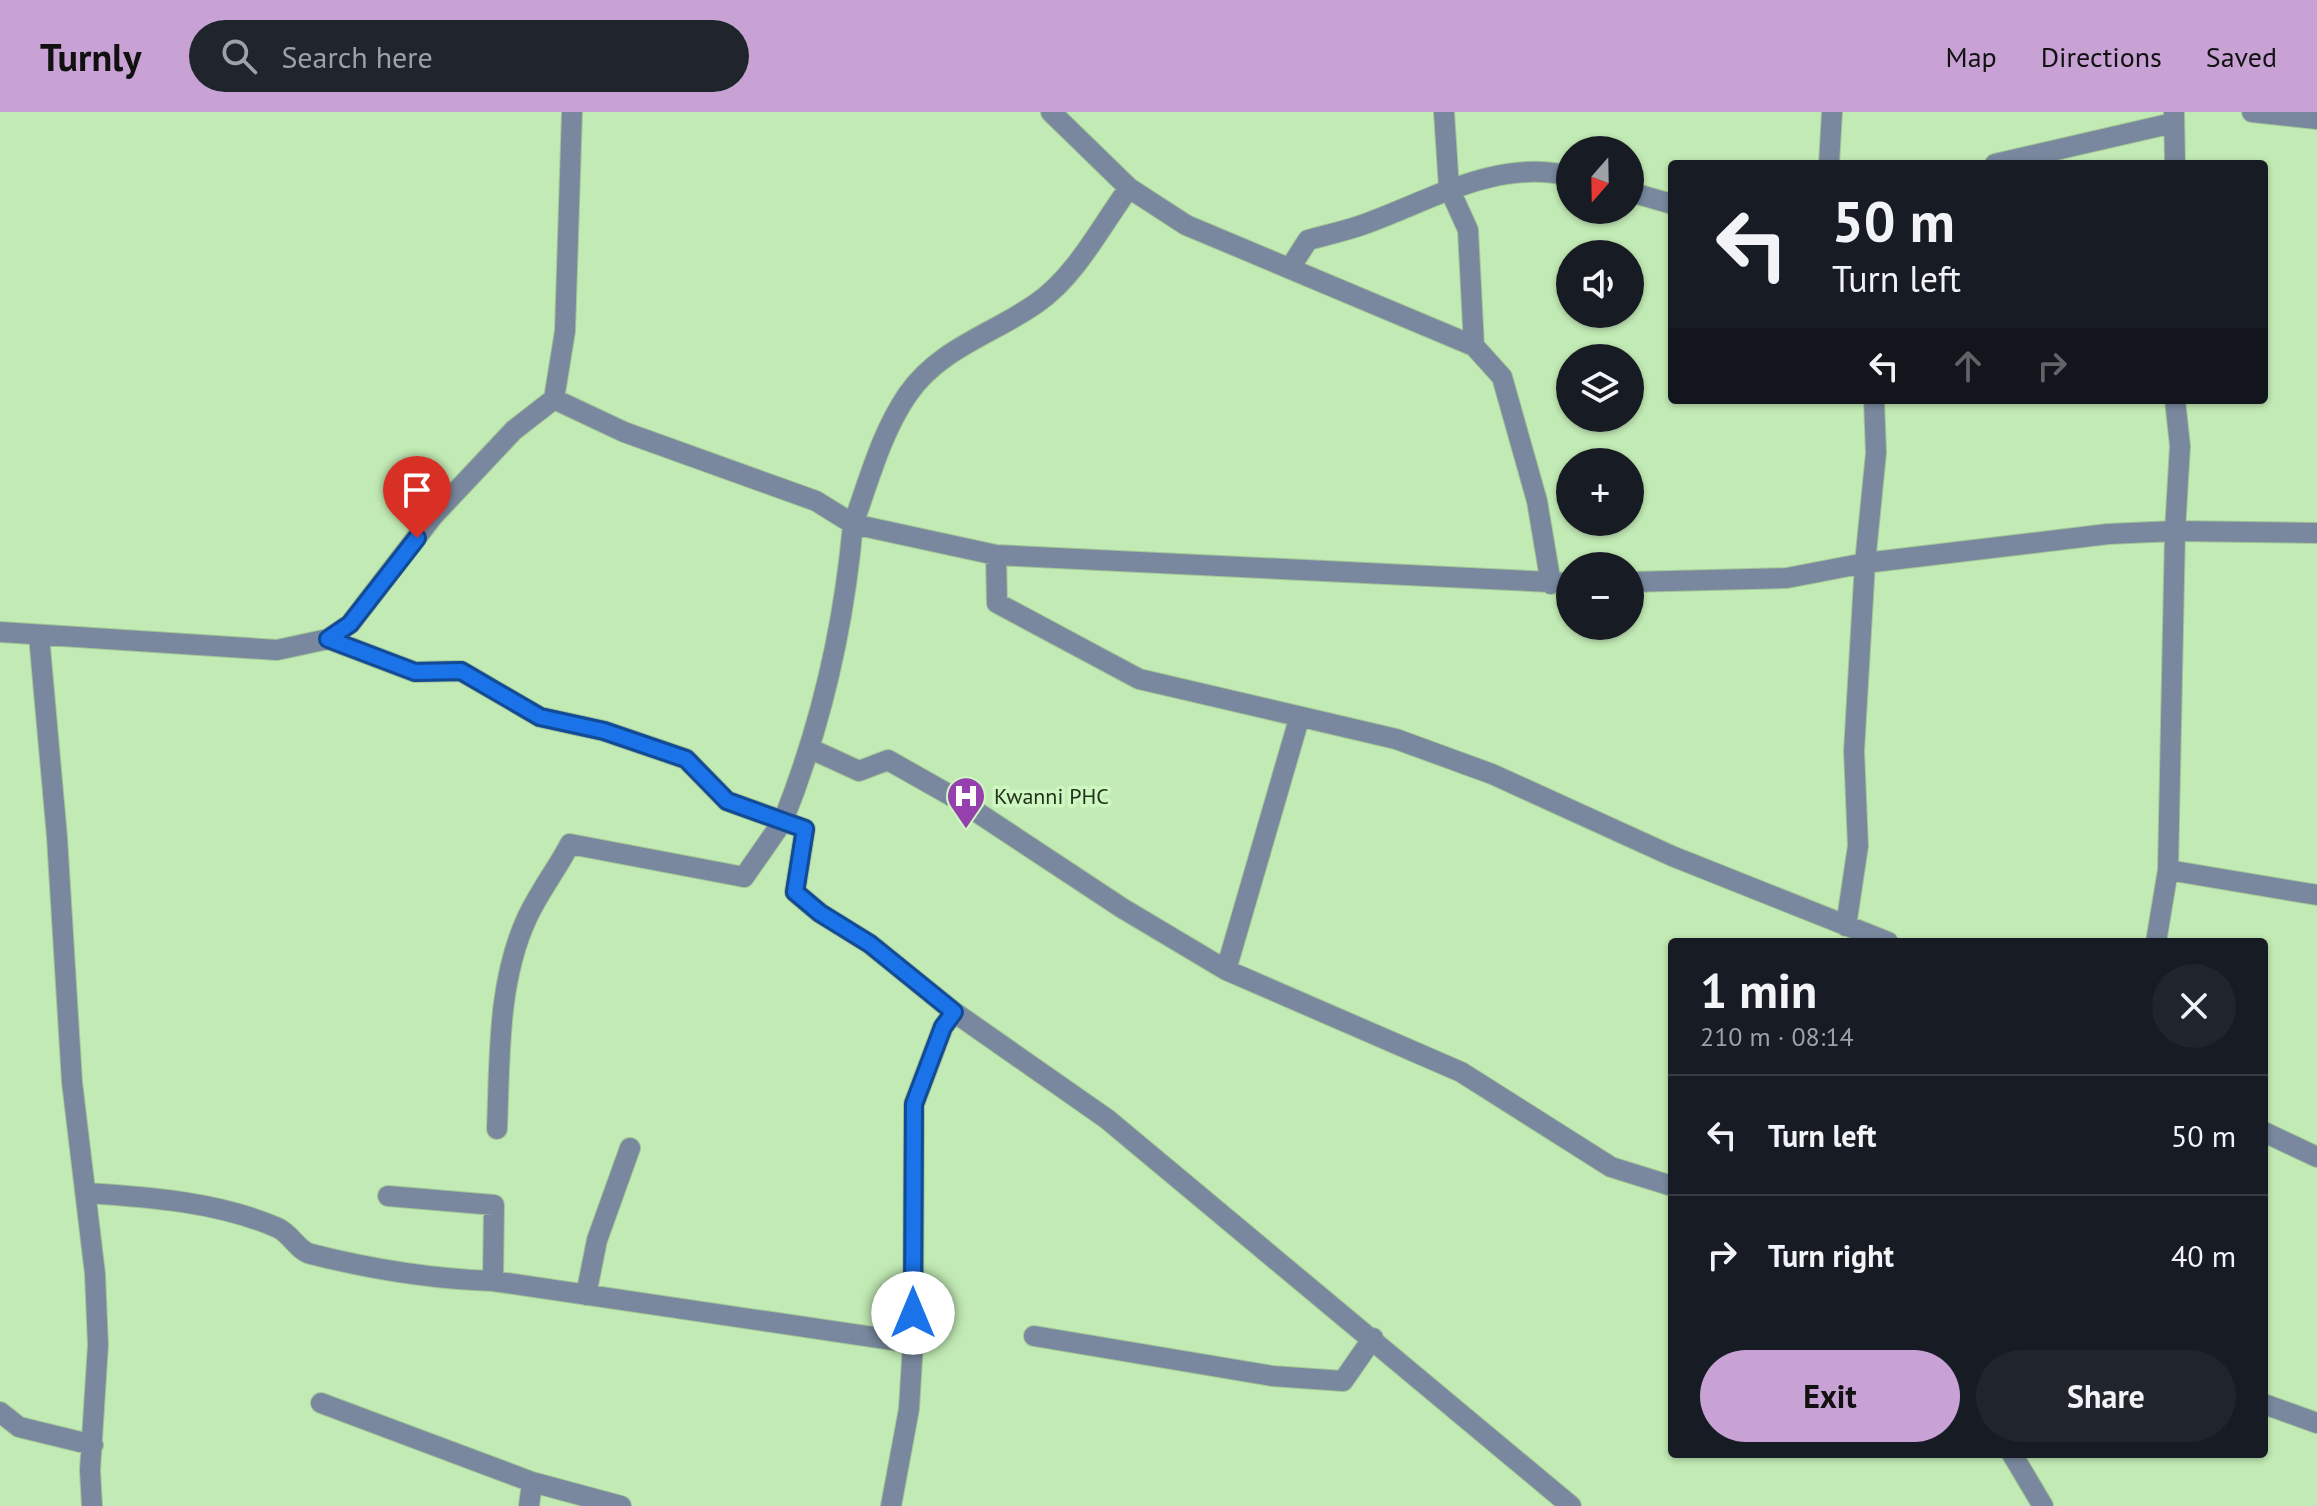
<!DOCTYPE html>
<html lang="en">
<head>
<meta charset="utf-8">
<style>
	:root { --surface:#171b24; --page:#20242c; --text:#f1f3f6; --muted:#9ea1a6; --line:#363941; --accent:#c8a2d5 }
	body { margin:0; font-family:"PT Sans",sans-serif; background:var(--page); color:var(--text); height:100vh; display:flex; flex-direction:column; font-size:30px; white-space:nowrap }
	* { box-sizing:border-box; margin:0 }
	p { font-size:26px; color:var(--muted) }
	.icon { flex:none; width:44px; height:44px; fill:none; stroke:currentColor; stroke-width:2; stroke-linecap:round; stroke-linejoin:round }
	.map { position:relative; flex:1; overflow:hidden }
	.sheet { position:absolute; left:1668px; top:826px; width:600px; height:520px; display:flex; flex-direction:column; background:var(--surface); border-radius:8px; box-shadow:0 2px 6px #0004 }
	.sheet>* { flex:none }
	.banner { position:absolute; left:1668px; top:48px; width:600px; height:244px; border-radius:8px; box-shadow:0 2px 6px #0004; background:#171b24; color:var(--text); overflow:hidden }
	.needle { width:52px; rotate:200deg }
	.fabs { position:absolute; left:1556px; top:24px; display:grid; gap:16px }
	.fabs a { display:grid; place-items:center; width:88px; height:88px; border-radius:50%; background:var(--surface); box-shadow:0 2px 6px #0004; font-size:40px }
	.pin { position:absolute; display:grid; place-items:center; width:68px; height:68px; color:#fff; margin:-82px -34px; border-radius:50% 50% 50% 0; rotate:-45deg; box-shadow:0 0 8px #0007 }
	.pin .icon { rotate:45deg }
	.me { position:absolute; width:88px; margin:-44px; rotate:0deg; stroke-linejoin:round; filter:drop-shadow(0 0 6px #0008) }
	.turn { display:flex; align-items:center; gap:28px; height:168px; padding:0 32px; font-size:36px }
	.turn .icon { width:104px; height:104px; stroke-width:2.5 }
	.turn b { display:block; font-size:56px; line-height:68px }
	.lanes { display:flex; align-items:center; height:76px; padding:0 32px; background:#0003; justify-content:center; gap:40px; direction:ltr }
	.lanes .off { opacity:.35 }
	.round { display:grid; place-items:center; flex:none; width:84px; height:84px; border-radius:42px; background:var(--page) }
	.head { display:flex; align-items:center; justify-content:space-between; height:136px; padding:0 32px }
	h1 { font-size:48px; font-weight:600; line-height:60px }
	.button { display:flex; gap:16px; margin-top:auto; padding:16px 32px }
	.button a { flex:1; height:92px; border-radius:48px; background:var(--accent); color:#111; font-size:32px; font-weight:600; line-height:92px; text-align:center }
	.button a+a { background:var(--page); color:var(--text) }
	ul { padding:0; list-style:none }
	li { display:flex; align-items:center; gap:24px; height:120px; padding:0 32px; border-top:2px solid var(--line) }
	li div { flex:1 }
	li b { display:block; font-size:30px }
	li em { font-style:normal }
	header { display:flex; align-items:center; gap:48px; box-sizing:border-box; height:112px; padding:0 40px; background:var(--accent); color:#111 }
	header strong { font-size:38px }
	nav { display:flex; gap:44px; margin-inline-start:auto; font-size:28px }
	.search { width:560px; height:72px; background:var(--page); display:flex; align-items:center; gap:20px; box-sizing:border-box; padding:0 28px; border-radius:44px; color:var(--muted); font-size:30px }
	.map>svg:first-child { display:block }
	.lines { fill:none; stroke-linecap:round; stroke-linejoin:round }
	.minor-casing { stroke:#a2c596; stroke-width:22 }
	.minor { stroke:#79889e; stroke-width:20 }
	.route-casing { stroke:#114b97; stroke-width:20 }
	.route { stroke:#1a73e8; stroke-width:14 }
	.labels { text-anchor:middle; stroke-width:7; stroke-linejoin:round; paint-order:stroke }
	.poi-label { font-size:22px; fill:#22311c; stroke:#cff7c1; text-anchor:start }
</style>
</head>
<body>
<header>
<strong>Turnly</strong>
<div class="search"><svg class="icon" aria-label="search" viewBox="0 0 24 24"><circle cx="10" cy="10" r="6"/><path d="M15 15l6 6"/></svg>Search here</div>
<nav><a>Map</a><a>Directions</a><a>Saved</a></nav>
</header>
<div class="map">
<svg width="2317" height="1394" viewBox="0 0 2317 1394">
	<rect width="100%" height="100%" fill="#c2eab4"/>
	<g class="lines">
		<defs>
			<path id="minor" d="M1051 0 1129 76 1186 113 1474 234 1502 265 1537 389 1551 472
				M1444 0 1449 76 1468 118 1474 234
				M2174 0 2175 52
				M2252 0 2317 7
				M1829 52 1832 0
				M1995 52 2173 11
				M1129 76C1101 114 1076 164 1037 191 993 222 940 236 908 282 881 321 869 369 853 412L996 443 997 491 1139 567 1396 627 1492 662 1672 744 1888 830
				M1630 80 1672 92
				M1290 156 1308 128C1326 123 1345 119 1362 113 1430 89 1497 46 1570 64
				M554 287 624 320 816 389 853 412C844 514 821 614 783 709L805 717 795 780 820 801 870 832 954 900 1107 1007 1571 1394
				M996 443 1570 471
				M1630 470 1787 466 1865 451 2108 422 2175 419 2317 421
				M0 520 277 538 328 527 350 512 433 404 514 318 554 287 565 219 572 0
				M39 524 57 725 72 970 95 1162 98 1233 90 1358 92 1394
				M328 527 415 560 461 559 540 605 604 619 686 647 727 689 783 709 744 765 570 732C557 757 539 780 527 806 497 871 500 947 497 1017
				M811 637 859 659 888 648 957 687 1122 796 1226 858 1461 960 1611 1055 1672 1074
				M2168 758 2317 783
				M1846 814 1858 734 1854 639 1865 451 1876 341 1874 288
				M2156 830 2168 758 2175 419 2180 334 2175 288
				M1226 858 1299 607
				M2264 1020 2317 1045
				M86 1081C149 1085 219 1090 278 1116 291 1122 298 1139 311 1142 370 1157 432 1167 493 1169L913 1231
				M388 1084 494 1093 493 1169
				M586 1183 597 1128 630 1036
				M1034 1224 1272 1264 1343 1269 1373 1226
				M321 1291 532 1370 621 1394
				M2264 1292 2317 1311
				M0 1300 19 1315 93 1333
				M2012 1342 2043 1394
				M529 1394 532 1370
				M891 1394 909 1297 913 1231 914 992 943 915 954 900"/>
		</defs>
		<use href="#minor" class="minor-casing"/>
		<use href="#minor" class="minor"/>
	</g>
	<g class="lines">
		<defs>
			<path id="route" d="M417 426 350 512 328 527 415 560 461 559 540 605 604 619 686 647 727 689 805 717 795 780 820 801 870 832 954 900 943 915 914 992 913 1201"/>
		</defs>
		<use href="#route" class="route-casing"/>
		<use href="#route" class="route"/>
	</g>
	<defs>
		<symbol id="hospital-pin" viewBox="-11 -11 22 30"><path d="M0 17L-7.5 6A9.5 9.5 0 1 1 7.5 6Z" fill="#9540ad" stroke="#cff7c1"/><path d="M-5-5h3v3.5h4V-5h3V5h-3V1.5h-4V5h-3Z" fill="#fff"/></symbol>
	</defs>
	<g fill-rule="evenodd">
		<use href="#hospital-pin" x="944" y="662" width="44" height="60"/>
	</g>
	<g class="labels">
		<g class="poi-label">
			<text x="994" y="692">Kwanni PHC</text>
		</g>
	</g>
</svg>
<div class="fabs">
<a><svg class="needle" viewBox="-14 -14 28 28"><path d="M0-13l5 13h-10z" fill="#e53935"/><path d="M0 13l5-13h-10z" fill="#9ea1a6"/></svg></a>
<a><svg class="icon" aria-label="sound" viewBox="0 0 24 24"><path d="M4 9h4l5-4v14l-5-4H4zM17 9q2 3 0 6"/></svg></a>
<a><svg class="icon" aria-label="layers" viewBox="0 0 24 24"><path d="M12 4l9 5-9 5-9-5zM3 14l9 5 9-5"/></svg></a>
<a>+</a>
<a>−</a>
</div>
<div class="pin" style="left:417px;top:426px;background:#d93025"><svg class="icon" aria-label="arrive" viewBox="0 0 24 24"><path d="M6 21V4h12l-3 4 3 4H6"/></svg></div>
<svg class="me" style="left:913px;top:1201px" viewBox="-20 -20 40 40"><circle r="19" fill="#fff"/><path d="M0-13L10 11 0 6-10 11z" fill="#1a73e8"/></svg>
<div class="banner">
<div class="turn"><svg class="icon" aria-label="left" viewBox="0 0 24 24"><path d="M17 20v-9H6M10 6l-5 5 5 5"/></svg><div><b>50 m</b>Turn left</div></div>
<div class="lanes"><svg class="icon" aria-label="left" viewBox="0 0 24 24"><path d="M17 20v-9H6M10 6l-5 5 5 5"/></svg><svg class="icon off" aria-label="ahead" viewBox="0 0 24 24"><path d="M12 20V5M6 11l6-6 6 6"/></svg><svg class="icon off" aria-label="right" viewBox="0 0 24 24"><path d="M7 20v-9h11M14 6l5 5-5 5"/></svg></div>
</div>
<section class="sheet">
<div class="head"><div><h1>1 min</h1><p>210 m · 08:14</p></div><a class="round"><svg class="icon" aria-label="close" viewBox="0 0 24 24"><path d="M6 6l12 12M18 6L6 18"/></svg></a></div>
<ul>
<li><svg class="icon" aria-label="left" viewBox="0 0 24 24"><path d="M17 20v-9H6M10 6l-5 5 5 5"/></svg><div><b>Turn left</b></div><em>50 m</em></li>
<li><svg class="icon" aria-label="right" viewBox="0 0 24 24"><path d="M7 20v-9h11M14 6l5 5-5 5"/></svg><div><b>Turn right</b></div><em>40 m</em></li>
</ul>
<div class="button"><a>Exit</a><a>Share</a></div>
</section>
</div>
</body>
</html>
